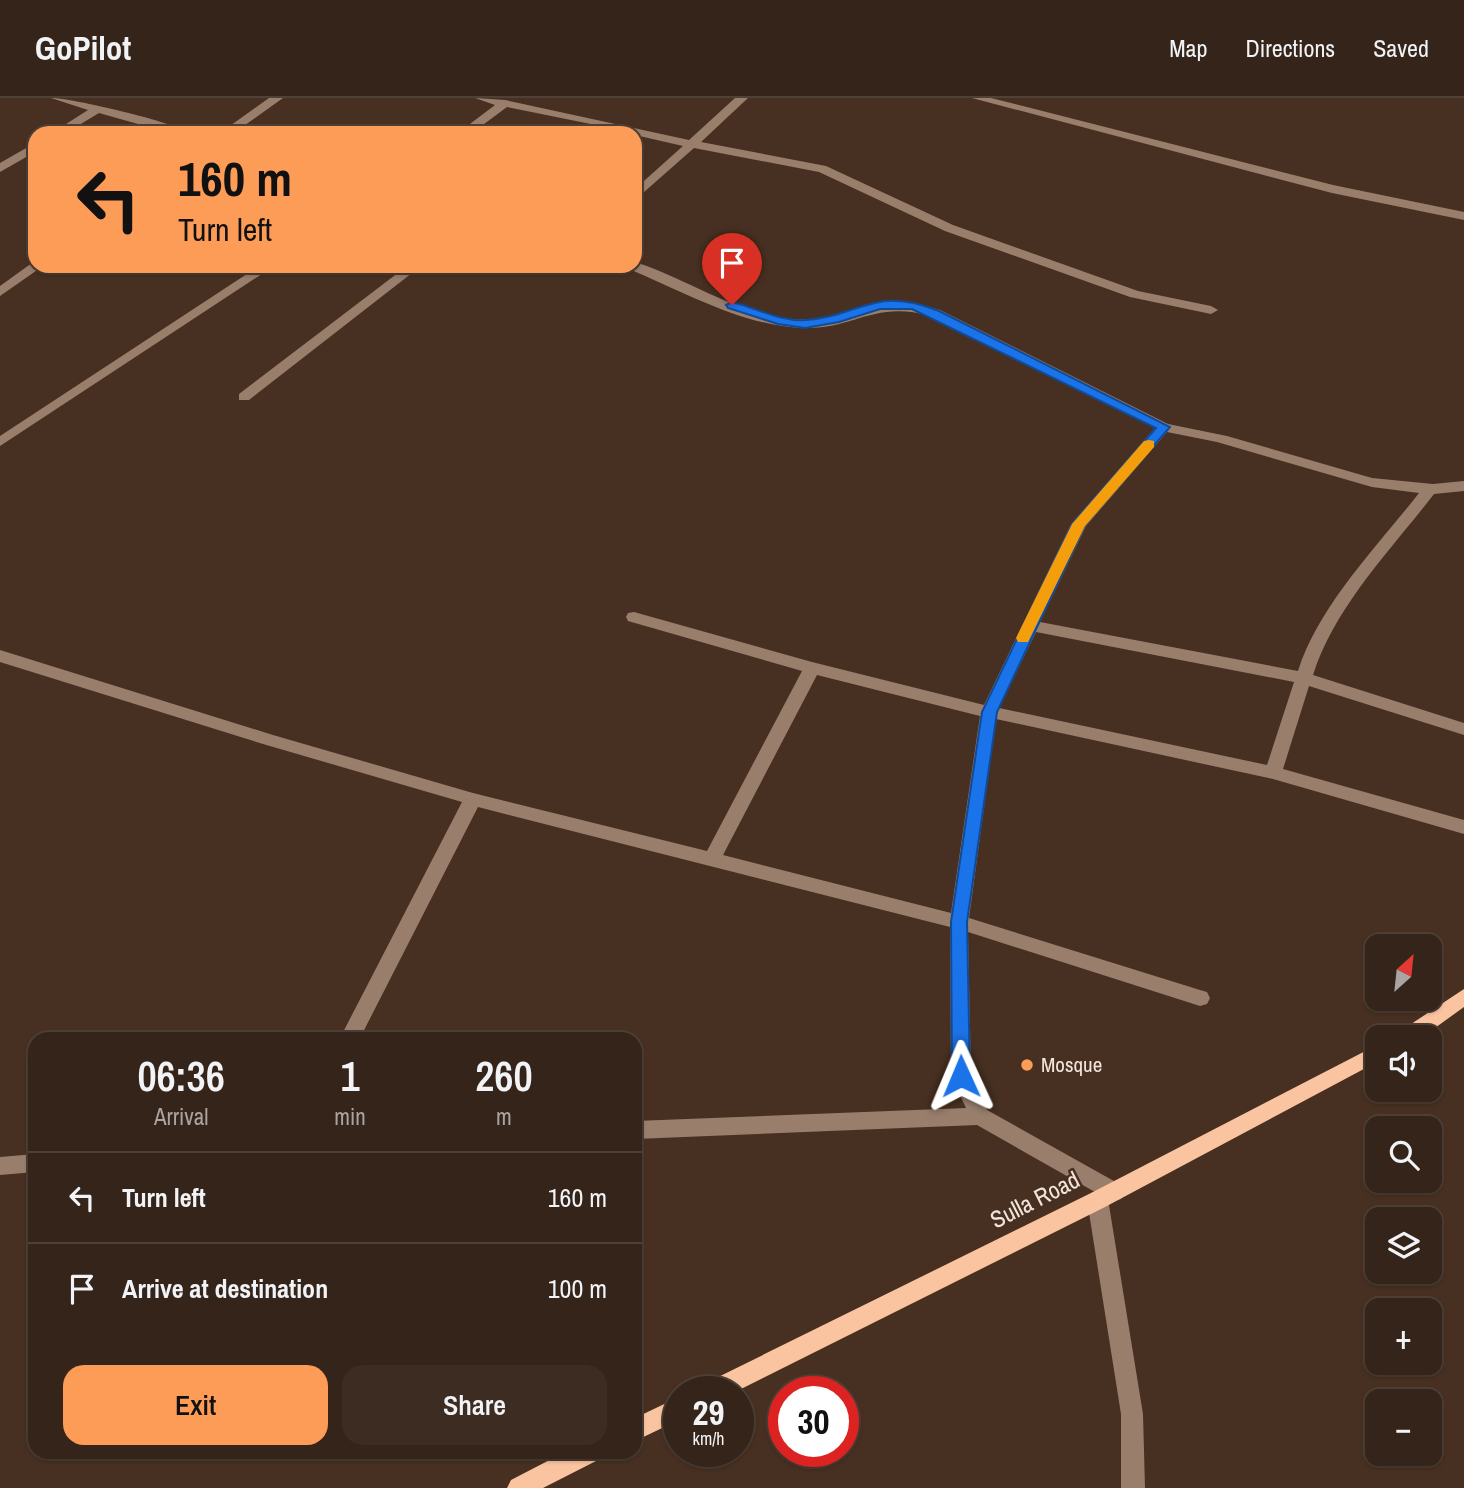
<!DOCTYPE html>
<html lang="en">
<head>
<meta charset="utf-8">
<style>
	:root { --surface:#352419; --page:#3d2c22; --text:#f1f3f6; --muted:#aaa4a2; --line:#4f4138; --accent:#fd9c56 }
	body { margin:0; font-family:"Archivo Narrow",sans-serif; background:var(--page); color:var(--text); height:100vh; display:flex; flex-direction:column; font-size:26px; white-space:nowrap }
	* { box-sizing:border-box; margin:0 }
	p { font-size:23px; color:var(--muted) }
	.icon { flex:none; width:38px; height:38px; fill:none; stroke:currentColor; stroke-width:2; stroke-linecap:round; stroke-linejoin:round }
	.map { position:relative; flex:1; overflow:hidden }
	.details { position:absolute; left:28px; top:934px; width:614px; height:427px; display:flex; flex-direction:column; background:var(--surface); border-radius:21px; box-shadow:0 2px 5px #0004,0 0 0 2px var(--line) }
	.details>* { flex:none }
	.top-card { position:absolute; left:28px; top:28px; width:614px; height:147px; border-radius:21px; box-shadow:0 2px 5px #0004,0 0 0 2px var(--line); background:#fd9c56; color:#111; overflow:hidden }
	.needle { width:46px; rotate:27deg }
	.controls { position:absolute; left:1365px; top:836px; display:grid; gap:14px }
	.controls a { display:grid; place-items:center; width:77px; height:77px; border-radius:14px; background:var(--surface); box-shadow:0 2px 5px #0004,0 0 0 2px var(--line); font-size:35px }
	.speed { position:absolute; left:663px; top:1278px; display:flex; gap:14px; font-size:35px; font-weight:700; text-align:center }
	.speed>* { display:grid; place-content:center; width:91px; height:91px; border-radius:50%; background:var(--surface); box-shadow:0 2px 5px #0004,0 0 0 2px var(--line); line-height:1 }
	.speed small { font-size:18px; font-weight:400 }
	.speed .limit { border:10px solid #d22; background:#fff; color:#111 }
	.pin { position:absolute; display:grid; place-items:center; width:60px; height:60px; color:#fff; margin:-72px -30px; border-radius:50% 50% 50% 0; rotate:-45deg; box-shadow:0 0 7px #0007 }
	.pin .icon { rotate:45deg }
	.me { position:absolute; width:77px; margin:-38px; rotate:359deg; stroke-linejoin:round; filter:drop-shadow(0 0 5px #0008) }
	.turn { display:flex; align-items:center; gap:24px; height:147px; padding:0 35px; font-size:32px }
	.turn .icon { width:91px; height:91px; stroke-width:2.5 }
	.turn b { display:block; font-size:49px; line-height:60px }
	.eta { display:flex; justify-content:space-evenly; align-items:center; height:119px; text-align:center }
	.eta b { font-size:42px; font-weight:600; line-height:49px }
	.button { display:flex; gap:14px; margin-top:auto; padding:14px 35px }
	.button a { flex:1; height:80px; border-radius:21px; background:var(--accent); color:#111; font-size:28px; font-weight:600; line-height:80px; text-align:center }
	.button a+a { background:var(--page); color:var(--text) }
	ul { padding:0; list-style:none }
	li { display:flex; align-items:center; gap:21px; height:91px; padding:0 35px; border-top:2px solid var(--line) }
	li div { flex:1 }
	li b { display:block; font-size:26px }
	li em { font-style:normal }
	header { display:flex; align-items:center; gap:42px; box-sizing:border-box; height:98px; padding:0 35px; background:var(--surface); border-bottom:2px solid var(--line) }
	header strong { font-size:33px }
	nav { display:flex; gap:38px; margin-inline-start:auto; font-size:24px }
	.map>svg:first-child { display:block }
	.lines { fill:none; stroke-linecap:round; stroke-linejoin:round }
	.minor { fill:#997e6c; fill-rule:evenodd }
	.major { fill:#fbc4a0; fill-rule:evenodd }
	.route { fill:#1a73e8; stroke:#114b97; stroke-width:2 }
	.slow { fill:#f59e0b }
	.poi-dot { fill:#fd9c56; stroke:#473021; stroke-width:2.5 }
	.labels { text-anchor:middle; stroke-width:5; stroke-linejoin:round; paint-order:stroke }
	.poi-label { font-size:21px; fill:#f4e5dc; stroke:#473021; text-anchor:start }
	.near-street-label { font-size:24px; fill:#f4e5dc; stroke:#473021 }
</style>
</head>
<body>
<header>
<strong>GoPilot</strong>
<nav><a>Map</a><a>Directions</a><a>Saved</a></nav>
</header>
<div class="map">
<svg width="1464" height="1390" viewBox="0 0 1464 1390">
	<rect width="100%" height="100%" fill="#473021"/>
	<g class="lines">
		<path class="minor" d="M51 0C72 0 174 24 189 35H170L99 15 66 35H52L88 12Z
			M269 0H283L234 35H220Z
			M475 0 505 2 689 42 735 0H748L701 44 826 68 953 127 1138 193 1211 208 1218 212 1211 216 1130 199 945 133 819 74 694 50 635 102V91L683 48 635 37V35L507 9 472 35H458L495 7Z
			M972 0H991L1333 87 1464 114V122L1332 95Z
			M35 45V54L0 74V65Z
			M635 164C688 181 736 216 792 221 825 224 850 210 881 205 902 201 920 207 940 212L1168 326 1227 338 1372 380 1433 386 1464 383V393L1434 396C1391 452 1335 508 1313 577L1464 625V637L1309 588 1283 671 1464 722V736L1273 681 996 621 969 820 1200 892 1207 894 1210 900 1207 906 1200 908 968 834 971 978 987 1012 1121 1087 1125 1094 1121 1101 1114 1103 1108 1101 1143 1316 1145 1390H1121V1316L1087 1102 1091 1095 1095 1094 977 1027 635 1041V1023L966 1010 951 978 950 829 478 709 359 942H339L462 704 263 646 0 564V552L273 637 473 695 707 753 802 573 628 523 626 519 628 515 634 514 812 564 984 607 1071 426 1155 330 930 218C874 202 853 232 803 230 743 228 684 194 629 171L628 168H635ZM1167 334 1217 344 1372 389 1419 395C1377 449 1319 507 1298 573L1040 524 1086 428ZM1036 534 1294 584 1267 667 999 610ZM817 577 980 618 951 815 723 757Z
			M32 165 43 168 0 198V188Z
			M259 168H274L0 348V338Z
			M407 168H421L249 302H239V296Z
			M35 1056V1074L0 1077V1059Z"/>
		<path class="major" d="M1464 891V909L1421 940H1396L1399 934Z
			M1377 947V964L1105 1109 737 1293H703L706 1285 1091 1095Z
			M679 1299V1322L635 1343V1320Z
			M565 1354H601L598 1362 543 1390H507L511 1382Z"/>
	</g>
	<path class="route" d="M732 204C756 210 781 224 806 222 831 221 852 210 875 205 897 199 919 205 939 213L1170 329 1085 427 997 614 967 824 970 978 967 983 961 986 954 983 952 978 951 824 982 614 1072 426 1156 330 912 211H880L839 224 805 230 778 226 728 210 726 207Z"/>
	<path class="slow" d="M1149 342 1154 343V349L1085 428 1028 544H1018L1016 540 1072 426 1144 343Z"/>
	<circle class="poi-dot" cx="1027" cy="967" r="7"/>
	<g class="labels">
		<g class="poi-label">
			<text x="1041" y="974">Mosque</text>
		</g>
		<g class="near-street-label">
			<text transform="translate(1035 1102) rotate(-27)" y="8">Sulla Road</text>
		</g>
	</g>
</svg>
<div class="controls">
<a><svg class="needle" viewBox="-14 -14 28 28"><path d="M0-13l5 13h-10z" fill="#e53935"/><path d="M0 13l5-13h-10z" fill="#aaa4a2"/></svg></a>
<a><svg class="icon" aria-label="sound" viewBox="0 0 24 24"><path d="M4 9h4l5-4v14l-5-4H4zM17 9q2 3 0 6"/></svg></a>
<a><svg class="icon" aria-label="search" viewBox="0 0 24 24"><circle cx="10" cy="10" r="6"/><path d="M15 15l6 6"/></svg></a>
<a><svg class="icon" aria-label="layers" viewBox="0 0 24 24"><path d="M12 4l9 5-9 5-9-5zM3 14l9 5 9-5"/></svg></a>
<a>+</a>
<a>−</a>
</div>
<div class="speed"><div>29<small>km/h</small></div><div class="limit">30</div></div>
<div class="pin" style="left:732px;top:207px;background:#d93025"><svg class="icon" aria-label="arrive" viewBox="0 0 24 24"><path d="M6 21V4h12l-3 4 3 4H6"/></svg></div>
<svg class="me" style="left:961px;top:978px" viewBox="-20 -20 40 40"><path d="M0-17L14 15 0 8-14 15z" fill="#1a73e8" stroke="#fff" stroke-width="4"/></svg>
<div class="top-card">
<div class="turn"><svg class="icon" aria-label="left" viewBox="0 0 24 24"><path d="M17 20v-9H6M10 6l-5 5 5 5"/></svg><div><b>160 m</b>Turn left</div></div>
</div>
<section class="details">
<div class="eta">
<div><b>06:36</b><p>Arrival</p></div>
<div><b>1</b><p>min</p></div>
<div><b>260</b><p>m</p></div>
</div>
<ul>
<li><svg class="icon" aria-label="left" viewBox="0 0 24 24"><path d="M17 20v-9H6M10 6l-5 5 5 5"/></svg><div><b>Turn left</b></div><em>160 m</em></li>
<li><svg class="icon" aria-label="arrive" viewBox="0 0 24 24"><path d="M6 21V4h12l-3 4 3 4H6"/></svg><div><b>Arrive at destination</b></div><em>100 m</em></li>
</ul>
<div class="button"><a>Exit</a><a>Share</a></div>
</section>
</div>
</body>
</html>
